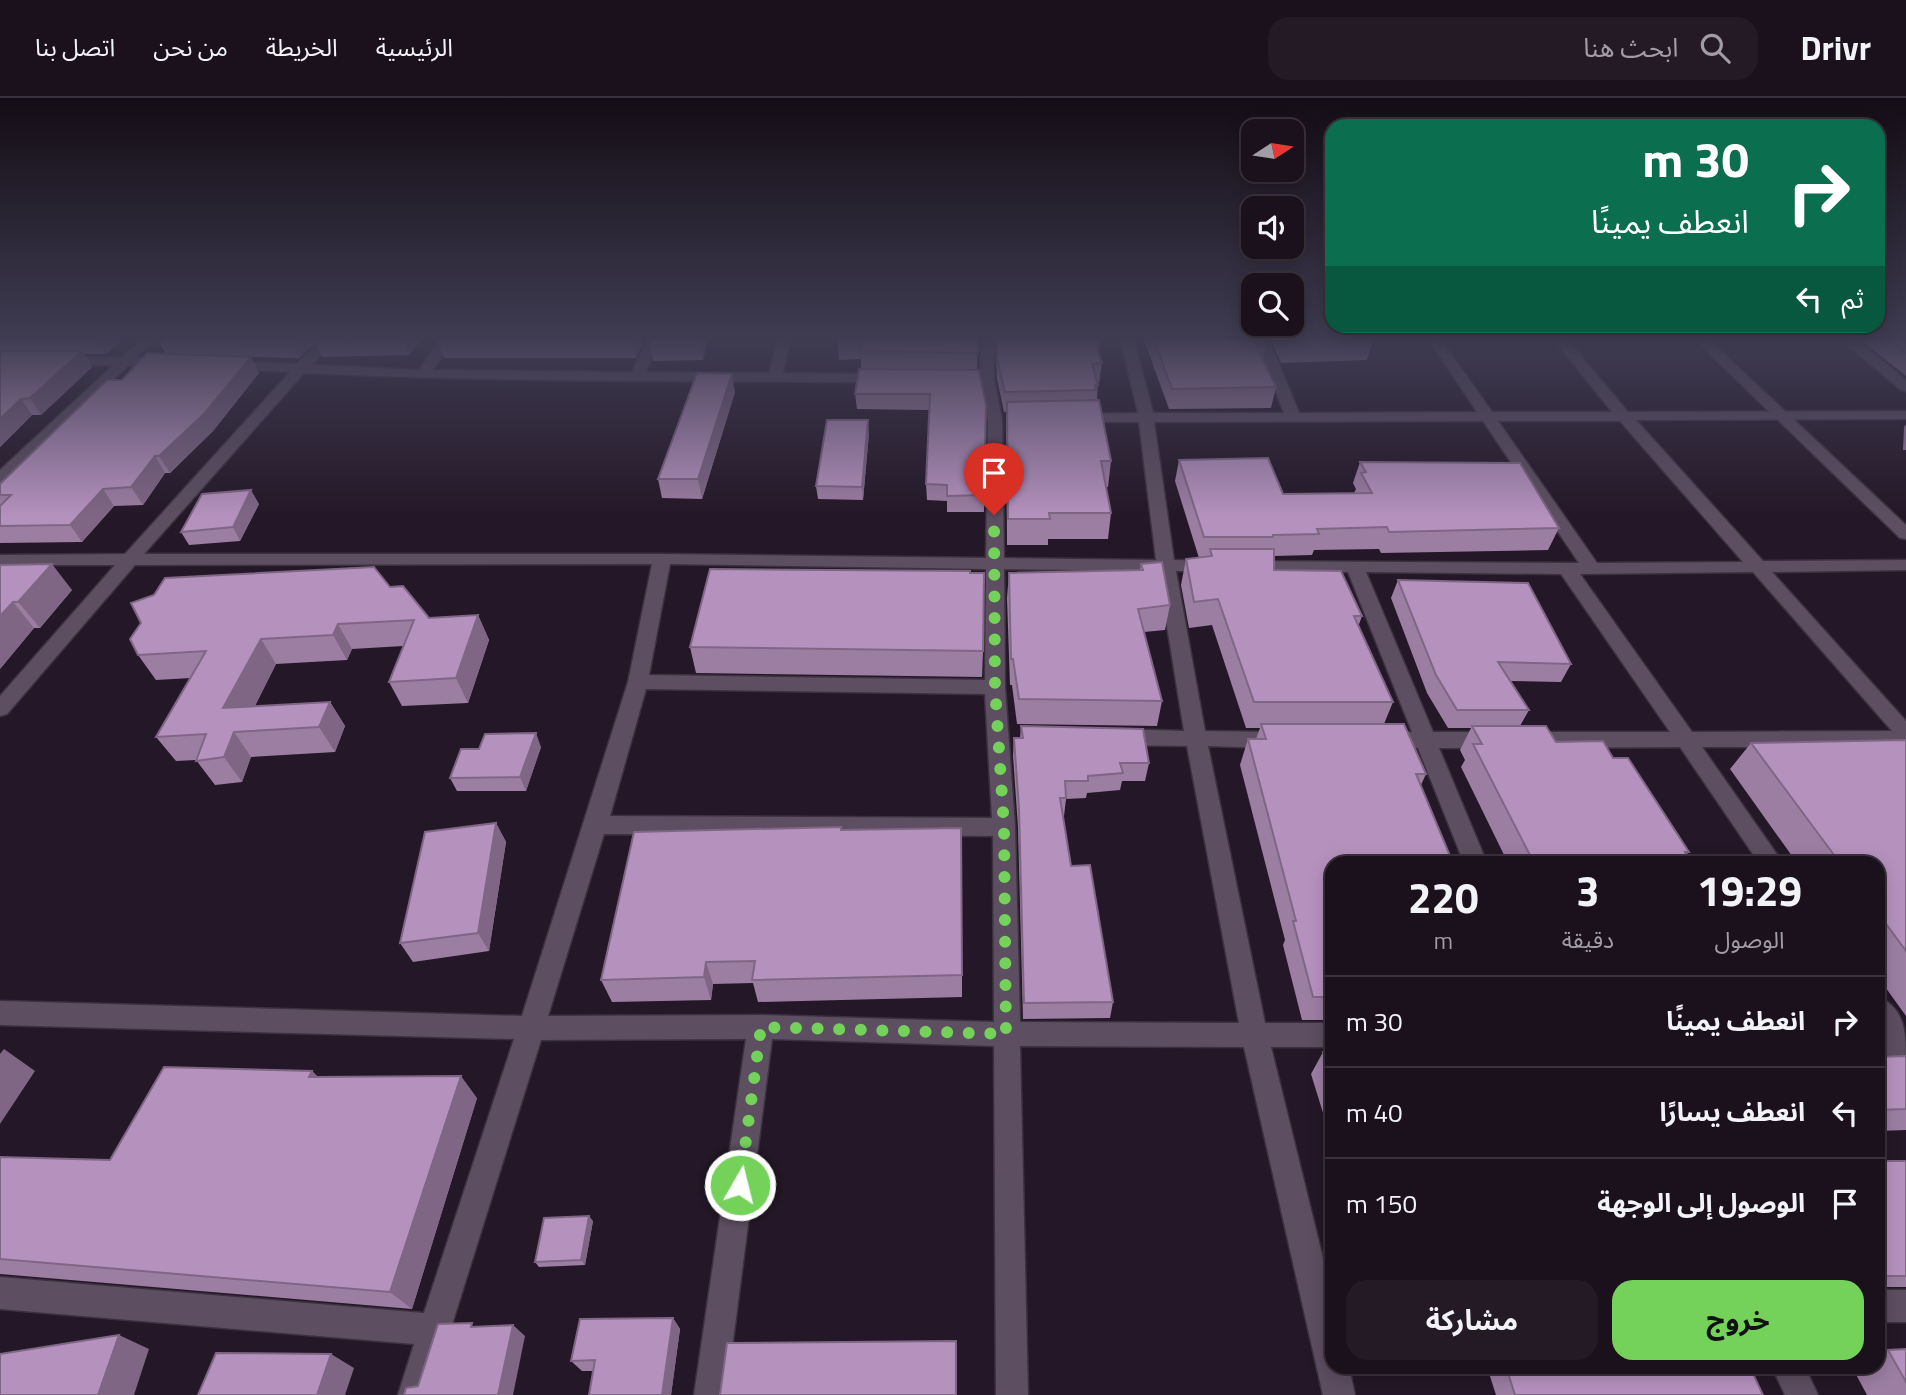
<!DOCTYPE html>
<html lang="ar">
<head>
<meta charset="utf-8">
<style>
	:root { --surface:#1b111d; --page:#241a26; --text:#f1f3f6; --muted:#a09da4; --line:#39313b; --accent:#74d25b }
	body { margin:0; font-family:"Titillium Web","Noto Sans Arabic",sans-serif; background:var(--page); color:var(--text); direction:rtl; height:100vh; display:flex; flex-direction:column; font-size:26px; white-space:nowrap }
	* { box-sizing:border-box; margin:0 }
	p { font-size:23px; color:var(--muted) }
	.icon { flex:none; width:38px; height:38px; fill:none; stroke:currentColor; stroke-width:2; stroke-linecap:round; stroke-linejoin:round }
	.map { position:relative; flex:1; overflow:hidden; direction:ltr }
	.details { position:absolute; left:1325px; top:758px; width:560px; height:518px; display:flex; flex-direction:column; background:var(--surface); border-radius:21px; box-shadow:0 4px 18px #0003,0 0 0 2px var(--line); direction:rtl }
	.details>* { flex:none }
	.banner { position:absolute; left:1325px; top:21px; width:560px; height:214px; border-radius:21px; box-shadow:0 4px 18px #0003,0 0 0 2px var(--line); direction:rtl; background:#0b6e4f; color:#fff; overflow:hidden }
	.needle { width:46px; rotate:78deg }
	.fabs { position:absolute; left:1241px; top:21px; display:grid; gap:14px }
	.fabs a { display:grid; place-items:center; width:63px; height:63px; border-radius:14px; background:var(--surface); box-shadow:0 4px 18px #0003,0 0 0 2px var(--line); font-size:35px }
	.pin { position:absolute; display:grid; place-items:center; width:60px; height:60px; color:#fff; margin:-72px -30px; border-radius:50% 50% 50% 0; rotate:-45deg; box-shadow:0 0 7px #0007 }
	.pin .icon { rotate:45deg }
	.me { position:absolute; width:77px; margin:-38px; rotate:8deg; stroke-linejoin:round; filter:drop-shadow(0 0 5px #0008) }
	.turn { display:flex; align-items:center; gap:24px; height:147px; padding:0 21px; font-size:32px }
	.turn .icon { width:91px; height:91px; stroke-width:2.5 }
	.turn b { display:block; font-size:49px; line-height:60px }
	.then { display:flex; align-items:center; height:66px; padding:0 21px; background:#0003; gap:14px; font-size:26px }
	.eta { display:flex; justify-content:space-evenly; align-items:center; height:119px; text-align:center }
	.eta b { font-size:42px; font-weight:700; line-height:49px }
	.action { display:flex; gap:14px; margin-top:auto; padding:14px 21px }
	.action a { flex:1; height:80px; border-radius:21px; background:var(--accent); color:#111; font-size:28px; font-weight:700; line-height:80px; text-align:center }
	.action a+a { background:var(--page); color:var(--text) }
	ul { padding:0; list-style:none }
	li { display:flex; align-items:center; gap:21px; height:91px; padding:0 21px; border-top:2px solid var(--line) }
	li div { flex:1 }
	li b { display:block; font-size:26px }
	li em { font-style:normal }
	header { display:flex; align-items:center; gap:42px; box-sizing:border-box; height:98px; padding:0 35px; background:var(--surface); border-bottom:2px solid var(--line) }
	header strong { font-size:33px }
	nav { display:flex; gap:38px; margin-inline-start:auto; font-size:24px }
	.search { width:490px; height:63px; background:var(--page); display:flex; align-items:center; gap:18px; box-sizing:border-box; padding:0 24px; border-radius:21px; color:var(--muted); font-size:26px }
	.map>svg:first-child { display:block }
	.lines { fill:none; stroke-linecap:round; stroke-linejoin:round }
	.minor-casing { stroke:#3c323f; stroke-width:3 }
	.tertiary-casing { stroke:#3c323f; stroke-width:3 }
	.minor { fill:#5d4e61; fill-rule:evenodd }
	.tertiary { fill:#5d4e61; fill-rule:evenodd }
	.wall { fill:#9c7ea3 }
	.shaded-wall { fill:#7f6685 }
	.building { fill:#b592be; stroke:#7f6685; stroke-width:2 }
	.route { stroke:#74d25b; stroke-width:12; stroke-dasharray:0 21.6 }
</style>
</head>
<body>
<header>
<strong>Drivr</strong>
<div class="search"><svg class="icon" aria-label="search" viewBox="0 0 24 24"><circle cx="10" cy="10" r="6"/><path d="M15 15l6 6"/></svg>ابحث هنا</div>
<nav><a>الرئيسية</a><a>الخريطة</a><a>من نحن</a><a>اتصل بنا</a></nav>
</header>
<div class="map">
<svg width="1906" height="1297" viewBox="0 0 1906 1297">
	<rect width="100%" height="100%" fill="#241727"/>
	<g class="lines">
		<defs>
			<path id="minor" d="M323 239H337L312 267 419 272 442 239H454L433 272 632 274 648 239H660L646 274 769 275 778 239H791L783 275 884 276 891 280 884 284C691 283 498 284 304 275L144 456H662L986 460 988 322 980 281 981 239H994V281L1002 322 1004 460 1156 462 1139 324H1075L1068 320 1075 316 1138 315 1120 239H1133L1153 315H1284L1255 239H1268L1299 315 1477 314 1427 239H1439L1492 314H1612L1552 239H1565L1628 314 1906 313V321L1636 322 1763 463 1906 462V472L1772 474 1906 623V649H1702L1783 765H1759L1680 649 1527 650 1520 647 1517 642 1520 637 1527 634H1670L1561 476 1366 474 1433 634H1491L1498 637 1501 642 1498 647 1491 650H1439L1487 765H1464L1418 650 1376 647 1373 642 1376 637 1412 634 1348 474 1247 473 1238 468 1247 463 1579 465 1483 323 1154 324 1174 462 1211 463 1220 468 1211 473H1176L1205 633 1274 634 1281 637 1284 642 1281 647 1274 650 1208 648 1265 925H1332V949H1271L1332 1197V1269H1349L1355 1297H1323L1244 949 1020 948 1028 1297H996L994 948 772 941 726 1297H694L746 941 541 942 430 1297H398L414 1246 0 1211V1179L424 1215 514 941 0 927V903L522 918 628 584 652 466 135 467 7 616 0 618V598L115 467H0V457L125 456 290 274 227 271 220 267 222 264 297 266ZM1498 323H1620L1743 464 1597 465ZM670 466 986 471 985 582 649 577ZM1004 471 1158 473 1184 633 1117 631 1110 634 1107 639 1110 644 1117 647 1187 648 1239 925 1020 924 1015 729 1005 589ZM1753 474 1892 633 1692 634 1580 476ZM646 591 985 596 992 720 610 718ZM604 736 993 738 994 924 761 917 548 918Z
				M1838 239H1853L1906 282V293L1901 292Z
				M0 258 166 260 173 264 166 268 0 266Z
				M1878 899C1906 910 1906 938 1906 963L1878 961V937H1881L1878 932Z
				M1878 1192H1906V1224H1878Z
				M1772 1269H1805L1818 1297H1785Z"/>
			<path id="tertiary" d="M144 239H158L6 384 0 386V372Z
				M1692 239H1706L1906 427V441L1900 440Z"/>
		</defs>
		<use href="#minor" class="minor-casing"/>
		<use href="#tertiary" class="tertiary-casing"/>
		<use href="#minor" class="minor"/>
		<use href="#tertiary" class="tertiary"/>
	</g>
	<path class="wall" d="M0 239H125L106 256H84L92 269 41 317H32L0 349Z
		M165 239H321L299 260 251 259 259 275 213 333 170 375H165L143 407 114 408 82 444 0 445V386L122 282 166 256 160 245Z
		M322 239H422L409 257 322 259 316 246Z
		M442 239H645L636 260H444L438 244Z
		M708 239 703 262 653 263 650 248Z
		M978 239 977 272 986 307 984 414H947V403L927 402 926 386 929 312 857 311 855 296 861 271V261L839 262 837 242Z
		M995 239H1098L1100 244 1098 255 1102 265 1099 285H1098L1097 302 1111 363 1108 389H1106L1111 415 1108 441H1048V447H1007L1006 314H1004L997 281Z
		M1143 239H1264L1266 245 1263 261 1276 289 1271 310 1169 311Z
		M1270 239H1371L1373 242 1367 262 1281 265Z
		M1857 239H1906V278Z
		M735 294 702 401 662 400 658 381Z
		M1906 326V352H1903L1904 329Z
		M869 335 863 402 818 401 816 388Z
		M1179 362 1283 396 1354 395 1356 391 1353 385 1360 364 1559 430 1548 452 1381 455 1379 451 1314 452 1312 457 1274 458V472L1362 518 1358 529 1393 604 1384 626 1426 676 1421 687 1332 765V922H1302L1283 847 1285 842 1240 667 1248 641H1256L1260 630H1246L1212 527 1189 530 1181 487 1186 461 1199 460 1175 383Z
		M259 406 240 443 189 447 181 434Z
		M1141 466 1170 507 1165 532 1144 534 1162 603 1157 628 1017 626 1012 587H1010L1007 500 1009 475 1140 472Z
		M0 467 72 492 40 530H34L0 571Z
		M1398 482 1571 566 1561 584 1510 583 1529 612 1520 628 1556 644 1613 660 1689 754 1686 757 1691 765H1508L1461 669 1465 662 1460 652 1471 630H1448L1427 595 1391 500Z
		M390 489 429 520 478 517 489 542 468 605 402 608 389 584 403 548 352 551 347 562 276 566 255 608 330 604 345 628 335 654 251 659 242 684 215 687 196 662 176 663 156 639 191 580 156 582 138 557Z
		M690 549 983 553 982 579 696 575Z
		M1021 628 1149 665 1145 683H1122L1120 692 1087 695 1086 700 1066 701 1064 718H1063L1071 768 1113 904 1110 920 1023 921 1018 729 1013 658 1014 640H1020Z
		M1906 642V918L1878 879V765H1797L1730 671 1751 645Z
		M541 649 526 693H457L450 680 479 651Z
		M496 725 506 744 489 853 413 864 400 845Z
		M841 729 842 732 962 877V899L758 904 753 885 713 886 711 902 612 904 601 882Z
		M1332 953V1044L1311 976 1323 954Z
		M1906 958V1032L1878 1033V959Z
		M312 973 318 979 477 1000 412 1211 0 1176V1059L110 1062Z
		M1878 1063H1906V1189H1887L1878 1194Z
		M593 1123 585 1167 539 1169 535 1164Z
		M673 1220 680 1231 671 1297H589L593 1273H582L571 1263Z
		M1906 1251V1297H1867L1852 1269H1878V1256L1888 1252Z
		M1487 1269H1750L1763 1297H1496Z"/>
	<path class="shaded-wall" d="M98 239H125L106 256 96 240Z
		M301 239H321L299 260 293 246Z
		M407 239H422L409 257 403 243Z
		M635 239H645L636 260 632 244Z
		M702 239H708L703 262 700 246Z
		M82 253 92 269 41 317 30 300Z
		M251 259 259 275 213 333 170 375 159 358Z
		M732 276 735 294 702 401 698 381Z
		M21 301 32 317 0 349V321Z
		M868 322 869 335 863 402 862 389Z
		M155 358 165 375 143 407 131 389Z
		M103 391 114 408 82 444 70 427Z
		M251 392 259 406 240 443 233 429Z
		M52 466 72 492 40 530 18 504Z
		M13 504 34 530 0 571V518Z
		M478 517 489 542 468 605 456 580Z
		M338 526 352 551 347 562 333 537Z
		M261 541 276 566 241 635 223 610Z
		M330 604 345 628 335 654 319 629Z
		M234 634 251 659 242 684 224 659Z
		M536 635 541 649 526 693 520 679Z
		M496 725 506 744 489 853 478 835Z
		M706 864 713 886 711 902 704 879Z
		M4 951 35 973 0 1026V956Z
		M312 973 334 995 309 979Z
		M461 978 477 1000 412 1211 390 1194Z
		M589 1118 593 1123 585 1167 581 1162Z
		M673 1220 680 1231 671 1297H662Z
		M513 1227 525 1238 513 1297H498Z
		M119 1237 149 1251 134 1297H98Z
		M331 1256 354 1270 345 1297H317Z"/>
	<path class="building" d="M0 239H98L96 240H0Z
		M165 239H301L293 246 160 245Z
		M322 239H407L403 243 316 246Z
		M442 239H635L632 244H438Z
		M654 239H702L700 246 650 248Z
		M838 239H978V255L860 253 862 242H837Z
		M997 239H1098L1100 244H1095L1102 265 1092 266 1098 287H1095L1096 292 1005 294 997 261Z
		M1153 239H1264L1266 245H1255L1276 289 1172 291Z
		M1283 239H1371L1373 242 1286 245Z
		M1886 239H1906V255Z
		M0 253H82L30 300 21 301 0 321Z
		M147 255 251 259 204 316 159 358H155L131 389 103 391 70 427 0 428V408L11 397H0V386L107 282H122Z
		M859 271 979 272 986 307 984 397 947 398V387L926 386 930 296H855Z
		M697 275 732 276 698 381H658Z
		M1099 302 1111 363H1101L1111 415H1049L1050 421H1008L1007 304Z
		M827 322H868L862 389 816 388Z
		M1268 360 1283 396 1372 395 1361 375 1366 374 1360 364 1520 365 1559 430 1389 434 1387 429 1317 431 1319 436 1273 437V439H1204L1179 362Z
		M251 392 233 429 181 434 202 396Z
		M1210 451H1274V472L1341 473 1362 518H1354L1393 604H1254L1218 501 1194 504 1186 461 1212 458Z
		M1162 464 1170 507 1138 511 1162 603 1019 601 1013 561H1011L1009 475 1143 472 1141 466Z
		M52 466 18 504H13L0 518V467Z
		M374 469 390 489 403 488 429 520 478 517 456 580 389 584 414 522 338 526 333 537 261 541 223 610 330 604 319 629 234 634 224 659 196 663 206 636 156 639 206 553 138 557 130 541 141 525 131 505 154 497 165 480Z
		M710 471 970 473V475H984L983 553 690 549Z
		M1398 482 1528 485 1571 566 1498 564 1529 612H1457L1436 577Z
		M1261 626H1404L1426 676H1416L1453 765H1332V899H1313L1293 823H1296L1248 641H1266Z
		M1021 628 1143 631 1149 665H1120L1123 675 1088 678V683H1065L1066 700H1060L1071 768 1090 767 1113 904 1024 905 1019 711 1014 640H1023Z
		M1472 628H1546L1556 644 1603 643 1613 660H1628L1689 754H1685L1691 765H1534L1473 646H1482Z
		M536 635 520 679 450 680 461 651H479L485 636Z
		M1906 642V853L1878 815V765H1840L1751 645Z
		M496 725 478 835 400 845 425 734Z
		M841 729V732L961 730 962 877 752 882 755 863 706 864 704 879 601 882 634 734Z
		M1332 953V980L1323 954Z
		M1906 958V1011L1878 1012V959Z
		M164 969 312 973 309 979 461 978 390 1194 0 1161V1059L110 1062Z
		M1878 1063H1906V1178H1878Z
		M589 1118 581 1162 535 1164 544 1120Z
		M673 1220 662 1297H589L595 1262 571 1263 580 1221Z
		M472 1225 471 1229 513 1227 498 1297H404L406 1290 418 1288 438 1226Z
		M119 1237 98 1297H0V1256Z
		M956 1243V1297H720L727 1245Z
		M1906 1251V1284L1888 1252Z
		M216 1255 331 1256 317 1297H198Z
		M1506 1269H1750L1763 1297H1515Z"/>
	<linearGradient id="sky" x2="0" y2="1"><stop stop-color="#140d15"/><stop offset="0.57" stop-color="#3f3c52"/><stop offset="1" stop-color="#3f3c52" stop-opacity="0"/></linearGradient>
	<rect width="1906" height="420" fill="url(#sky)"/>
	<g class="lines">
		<path class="route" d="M740 1087 761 929 1006 936 1004 729 995 589 994 417"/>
	</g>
</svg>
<div class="fabs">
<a><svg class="needle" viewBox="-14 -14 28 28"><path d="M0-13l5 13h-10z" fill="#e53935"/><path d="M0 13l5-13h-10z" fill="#a09da4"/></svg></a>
<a><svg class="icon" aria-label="sound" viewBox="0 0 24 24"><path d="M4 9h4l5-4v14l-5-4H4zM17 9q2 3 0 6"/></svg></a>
<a><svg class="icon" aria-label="search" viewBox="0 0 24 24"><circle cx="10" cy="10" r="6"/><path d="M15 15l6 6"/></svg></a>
</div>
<div class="pin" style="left:994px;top:417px;background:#d93025"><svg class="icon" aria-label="arrive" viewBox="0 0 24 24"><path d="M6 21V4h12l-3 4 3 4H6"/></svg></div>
<svg class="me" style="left:740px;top:1087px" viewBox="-20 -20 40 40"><circle r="17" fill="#74d25b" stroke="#fff" stroke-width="3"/><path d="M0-11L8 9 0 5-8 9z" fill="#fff"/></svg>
<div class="banner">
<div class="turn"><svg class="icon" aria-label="right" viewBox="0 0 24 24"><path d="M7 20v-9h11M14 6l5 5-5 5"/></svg><div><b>30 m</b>انعطف يمينًا</div></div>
<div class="then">ثم<svg class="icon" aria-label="left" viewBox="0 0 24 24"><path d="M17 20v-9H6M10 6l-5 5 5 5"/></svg></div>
</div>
<section class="details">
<div class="eta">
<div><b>19:29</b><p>الوصول</p></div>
<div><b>3</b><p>دقيقة</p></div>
<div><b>220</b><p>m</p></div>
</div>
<ul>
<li><svg class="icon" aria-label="right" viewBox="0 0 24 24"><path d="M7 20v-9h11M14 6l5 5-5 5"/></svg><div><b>انعطف يمينًا</b></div><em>30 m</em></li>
<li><svg class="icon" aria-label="left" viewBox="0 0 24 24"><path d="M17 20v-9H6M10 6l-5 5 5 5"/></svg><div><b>انعطف يسارًا</b></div><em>40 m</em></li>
<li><svg class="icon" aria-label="arrive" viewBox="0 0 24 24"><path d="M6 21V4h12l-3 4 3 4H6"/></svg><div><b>الوصول إلى الوجهة</b></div><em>150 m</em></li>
</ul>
<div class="action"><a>خروج</a><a>مشاركة</a></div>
</section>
</div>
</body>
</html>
